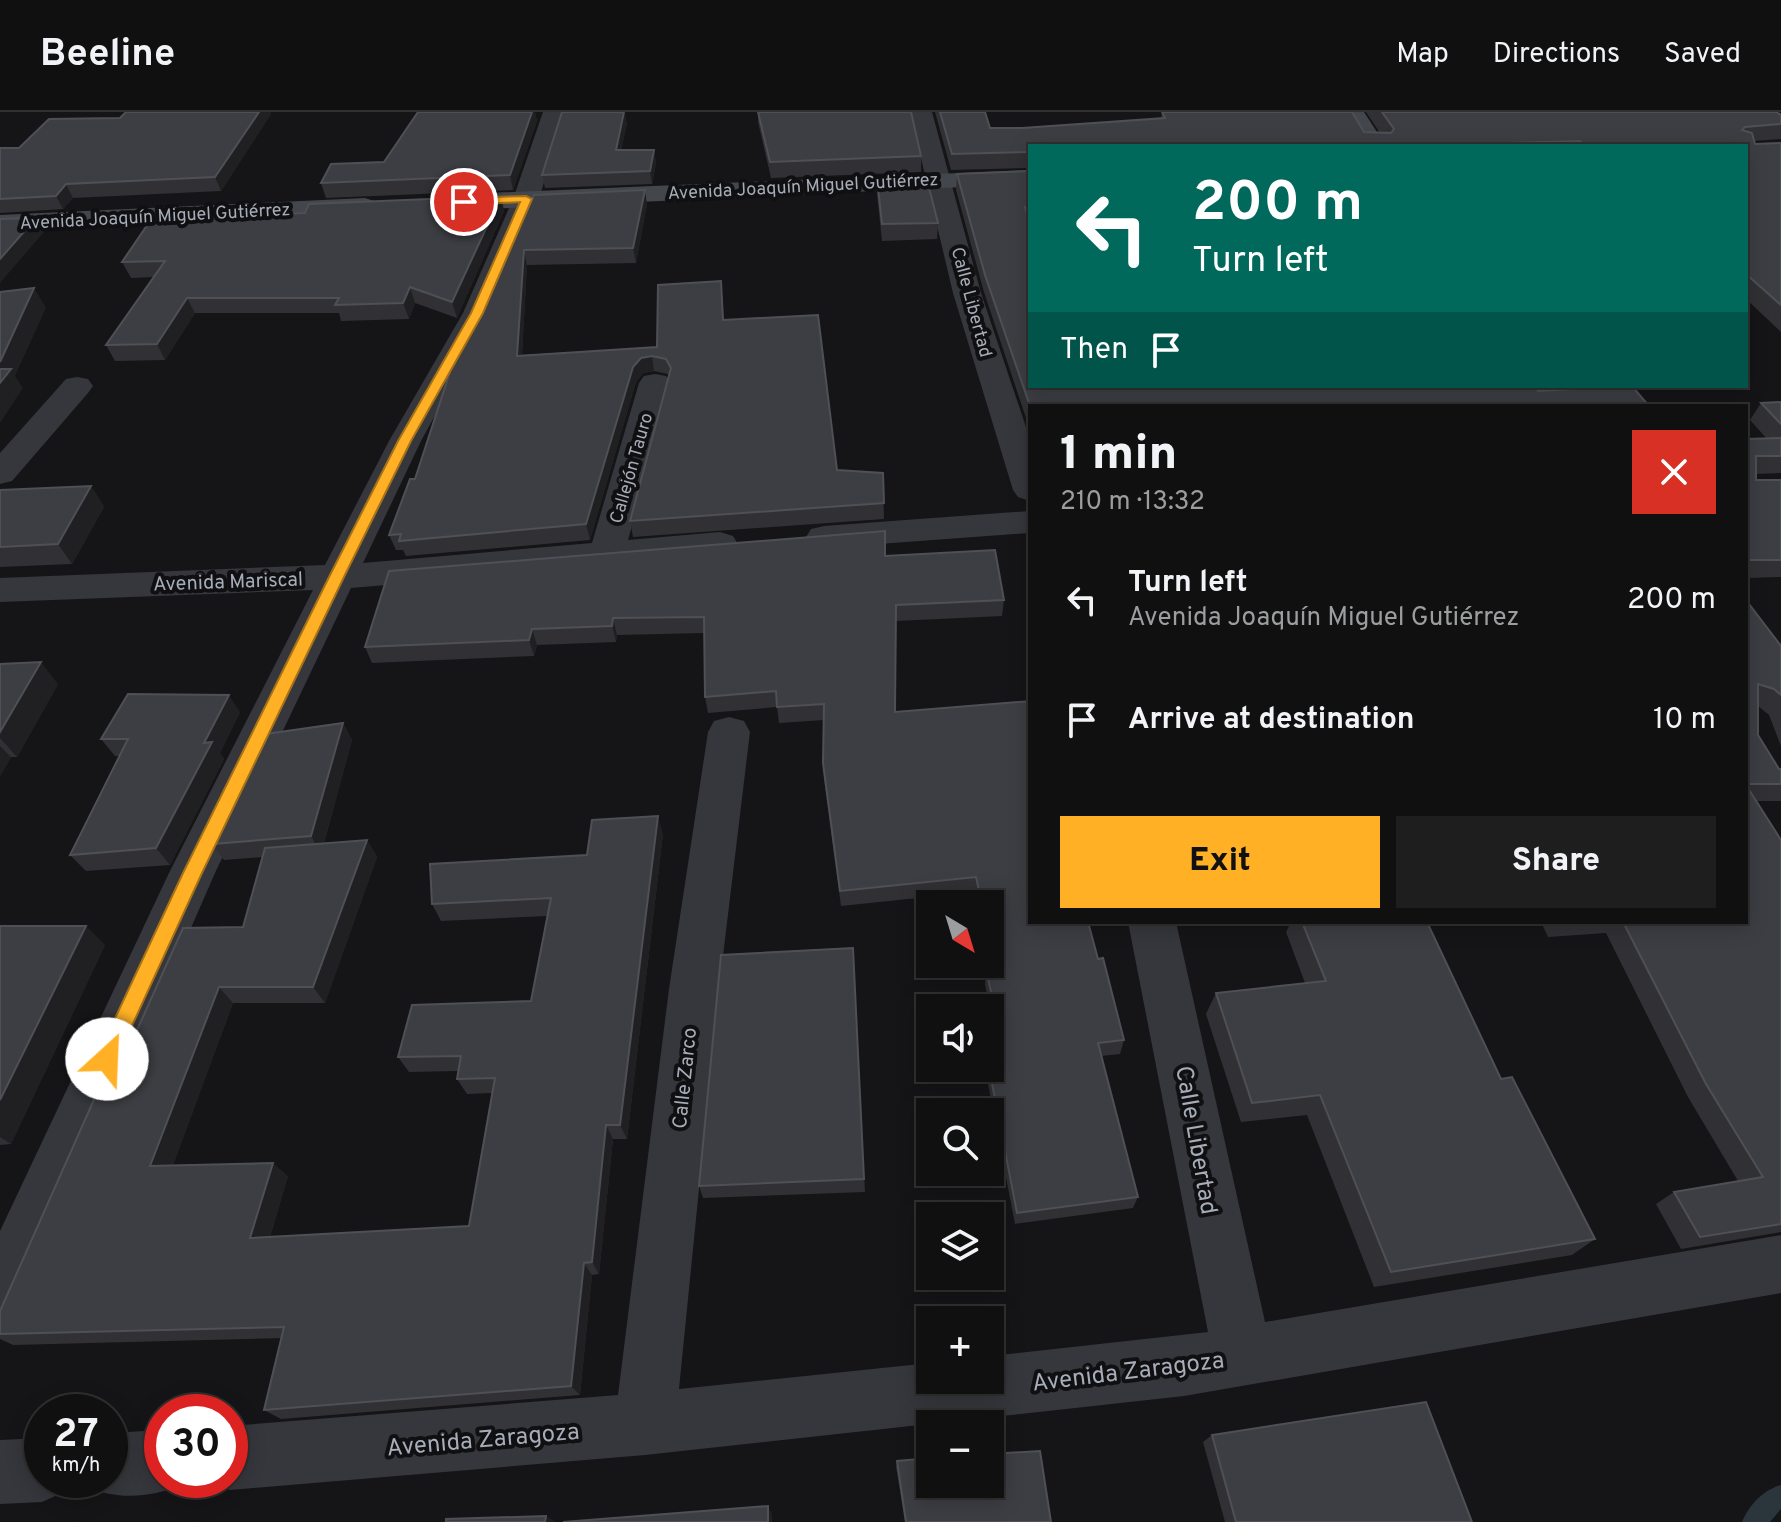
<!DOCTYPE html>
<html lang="en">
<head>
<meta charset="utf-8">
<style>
	:root { --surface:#101011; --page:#1e1e1f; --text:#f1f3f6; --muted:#9c9d9f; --line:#303031; --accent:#ffb025 }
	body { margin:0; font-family:Overpass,sans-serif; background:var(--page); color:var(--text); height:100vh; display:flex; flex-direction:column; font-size:30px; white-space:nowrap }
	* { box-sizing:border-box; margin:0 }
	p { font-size:26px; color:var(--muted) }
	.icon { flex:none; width:44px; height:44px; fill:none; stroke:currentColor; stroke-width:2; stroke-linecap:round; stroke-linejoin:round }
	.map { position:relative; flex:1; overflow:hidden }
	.panel { position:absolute; left:1028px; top:292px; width:720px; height:520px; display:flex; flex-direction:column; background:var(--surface); border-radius:0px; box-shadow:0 4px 20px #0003,0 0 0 2px var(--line) }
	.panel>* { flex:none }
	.top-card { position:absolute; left:1028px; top:32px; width:720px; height:244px; border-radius:0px; box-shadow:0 4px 20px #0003,0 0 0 2px var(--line); background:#00695c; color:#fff; overflow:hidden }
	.needle { width:52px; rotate:142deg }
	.fabs { position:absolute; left:916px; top:778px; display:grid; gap:16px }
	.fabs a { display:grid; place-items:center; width:88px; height:88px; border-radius:0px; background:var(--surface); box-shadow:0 4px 20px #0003,0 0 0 2px var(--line); font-size:40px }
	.speed { position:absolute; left:24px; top:1282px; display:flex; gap:16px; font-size:40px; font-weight:700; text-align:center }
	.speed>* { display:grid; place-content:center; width:104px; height:104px; border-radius:50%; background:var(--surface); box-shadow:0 4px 20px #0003,0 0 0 2px var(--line); line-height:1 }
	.speed small { font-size:20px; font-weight:400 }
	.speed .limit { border:12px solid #d22; background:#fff; color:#111 }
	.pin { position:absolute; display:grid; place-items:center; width:68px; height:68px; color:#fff; margin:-34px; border:4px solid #fff; border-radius:50%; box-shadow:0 2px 8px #0007 }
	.me { position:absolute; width:88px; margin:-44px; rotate:25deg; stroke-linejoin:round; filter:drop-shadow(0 0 6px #0008) }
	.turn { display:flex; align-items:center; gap:28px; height:168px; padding:0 32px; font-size:36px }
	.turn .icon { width:104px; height:104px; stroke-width:2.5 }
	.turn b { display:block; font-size:56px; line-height:68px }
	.then { display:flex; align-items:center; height:76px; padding:0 32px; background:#0003; gap:16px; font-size:30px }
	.round { display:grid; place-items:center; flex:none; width:84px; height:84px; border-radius:0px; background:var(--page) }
	.head { display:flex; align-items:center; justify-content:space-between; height:136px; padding:0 32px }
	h1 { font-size:48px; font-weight:800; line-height:60px }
	.primary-button { display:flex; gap:16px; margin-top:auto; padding:16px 32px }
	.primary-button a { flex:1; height:92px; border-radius:0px; background:var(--accent); color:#111; font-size:32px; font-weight:800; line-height:92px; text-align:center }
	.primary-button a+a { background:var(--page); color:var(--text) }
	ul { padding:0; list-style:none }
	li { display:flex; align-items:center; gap:24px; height:120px; padding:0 32px }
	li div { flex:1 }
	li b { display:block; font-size:30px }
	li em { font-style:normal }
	header { display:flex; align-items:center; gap:48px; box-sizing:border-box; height:112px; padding:0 40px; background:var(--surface); border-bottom:2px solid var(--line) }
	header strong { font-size:38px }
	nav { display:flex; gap:44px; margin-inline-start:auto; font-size:28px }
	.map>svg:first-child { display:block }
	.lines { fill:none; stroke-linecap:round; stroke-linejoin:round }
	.stream { fill:#2a353c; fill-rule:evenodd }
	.street { fill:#36373c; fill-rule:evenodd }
	.secondary { fill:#43464d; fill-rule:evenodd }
	.wall { fill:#313135 }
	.shaded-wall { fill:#202023 }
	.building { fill:#3d3e43; stroke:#4e5055; stroke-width:2 }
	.route { fill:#ffb025; stroke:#a67218; stroke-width:2 }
	.labels { text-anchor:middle; stroke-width:8; stroke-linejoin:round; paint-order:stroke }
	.far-street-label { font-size:18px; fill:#a6acb8; stroke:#101012 }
	.street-label { font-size:20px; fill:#a6acb8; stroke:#101012 }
	.near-street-label { font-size:24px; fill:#a6acb8; stroke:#101012 }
</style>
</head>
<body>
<header>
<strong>Beeline</strong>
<nav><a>Map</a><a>Directions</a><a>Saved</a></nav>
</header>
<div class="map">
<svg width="1781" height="1410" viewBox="0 0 1781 1410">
	<rect width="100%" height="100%" fill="#151517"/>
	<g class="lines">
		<path class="stream" d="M1781 1373V1397L1770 1410H1742C1749 1393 1763 1378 1781 1373Z"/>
		<path class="street" d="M543 0H565L539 87 491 201 421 329 363 451 592 431 639 271 644 264 655 262 666 264 671 271 628 428 720 420 733 424 738 432 733 440 720 444 351 476 215 761 21 1204 0 1212V1119L169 761 313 478 0 490V466L325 453 389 329 463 201 513 87Z
			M910 0H932L981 181 1030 327V389L1018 385 1013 378 953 181Z
			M77 265 88 267 93 274 88 281 12 369 0 372V341L66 267Z
			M1030 399V421L824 436 811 433 806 425 811 417 824 414Z
			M729 605 744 609 750 620 719 877 679 1277 930 1251V1268H990V1244L1208 1220 1128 810H1176L1265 1210 1781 1123V1181L1184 1284 645 1343 230 1378 208 1368H230V1314L618 1283 669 877 708 620 714 609Z
			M162 1318V1368H186L184 1372C153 1385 119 1389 88 1375L85 1368H110V1321Z
			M42 1326V1368H70L64 1380 42 1390 0 1392V1328Z"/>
		<path class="secondary" d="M1342 0H1364L1386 34H1362Z
			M1030 58V72L442 99 433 96 429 91 433 86 442 83Z
			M365 86 374 89 378 94 374 99 0 119V103Z"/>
	</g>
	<path class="wall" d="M126 0H270L271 2 221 79 73 86 63 97 0 101V36H19L120 6Z
		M418 0H535L537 9 513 78 326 86 321 71 384 50Z
		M758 0H911L921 44V60L771 66 758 10Z
		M935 0H985L990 16H1022L1161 6 1162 0 1380 21 1366 0H1776L1781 3V27L1754 29 1755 32 1781 31V220L1746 187V34H1030V56L951 58Z
		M627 11 621 38H654L656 51 652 72 545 76 542 63Z
		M1030 59V274L1538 279 1553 278 1549 274H1632L1649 294H1030V318L984 180 956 78 957 62Z
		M877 66 938 111 937 127 882 129 877 82Z
		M534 83 647 92 636 151 527 153 522 243 657 235 721 169 724 208 837 358 883 361 884 407 633 425 630 409 669 264 668 262 654 259 643 261 636 270 590 428 406 444 403 438H396L389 423 415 367 489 187Z
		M504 99 457 206 415 191 409 207 341 209 339 201H195L165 248 115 249 106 233 154 165 131 166 122 150Z
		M1781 290V361L1756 362V368H1781V465L1746 466V327H1767L1750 308 1761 291Z
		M91 374 104 395 72 452 0 455V378Z
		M885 444 1004 488 1002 504 896 509 895 600 1030 810 1098 847 1124 928 1120 942 1101 944 1138 1085 1133 1096 1015 1112 985 956 978 957V956H990L989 893 985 872 986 858H992L990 849V792H977L975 780 841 794 824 667 823 651 824 608 779 611 777 595 708 601 705 585 704 521 617 523 616 530 537 533 534 544 372 551 365 535Z
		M1746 488 1781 534V634L1769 603 1758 594V623L1779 657H1781V689H1757L1781 728V1120L1681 1137 1656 1092 1674 1080 1738 1069 1688 985 1606 821 1548 825 1541 810H1746Z
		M0 552 58 572 17 645H11L0 664Z
		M240 600 220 641 224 647 170 753 86 759 70 743 120 644H115L101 627Z
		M343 611 352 628 324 731 367 728 377 745 325 891H233L173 1053 288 1064 270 1125 469 1114 492 981 467 982 457 967 458 959 409 960 398 945 531 889 547 804 441 809 432 792 587 743 663 722 627 1027H613L599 1162 592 1163 580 1283 281 1307 264 1298 282 1226 13 1233 0 1227V1199L124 947 243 815 262 745 224 748 212 732Z
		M1291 810H1427L1501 967 1595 1127 1572 1143 1374 1175 1307 1003 1241 1010 1206 902 1216 881 1305 871 1286 820Z
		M0 814 105 833 11 1032 0 1033Z
		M853 836 865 1080 703 1086 699 1074Z
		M1212 1323 1472 1410H1225L1203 1330Z
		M897 1349 1051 1410H905L896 1355Z"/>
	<path class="shaded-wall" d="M259 0H270L271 2 221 79 215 65Z
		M532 0H535L537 9 513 78 510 63Z
		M625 0 627 11 619 51 616 38Z
		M654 38 656 51 652 72 650 59Z
		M66 72 73 86 63 97 56 84Z
		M645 78 647 92 636 151 633 136Z
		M501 84 504 99 457 206 452 190Z
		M36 106 44 120 0 171V147Z
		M524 138 527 153 521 259 517 244Z
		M410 175 415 191 409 207 403 191Z
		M34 176 46 196 15 264 23 276 0 311V250Z
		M187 186 195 201 165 248 157 232Z
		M652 244 654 259 643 261 636 270 590 428 586 412 633 255 641 246Z
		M91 374 104 395 72 452 58 432Z
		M613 506 617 523 616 530 612 514Z
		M532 517 537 533 534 544 529 528Z
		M41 550 58 572 17 645 0 626V620Z
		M229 583 240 600 220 641 224 647 170 753 156 736 204 631Z
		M343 611 352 628 321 741 311 724Z
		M0 634 11 645 0 664Z
		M658 704 663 722 627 1027 620 1013Z
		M367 728 377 745 325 891 313 875Z
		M86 814 105 833 11 1032 0 1025V988Z
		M219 875 233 891 168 1067 150 1054Z
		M606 1013 613 1027 599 1162 592 1150Z
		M273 1051 288 1064 266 1138 250 1126Z
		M584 1151 592 1163 580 1283 571 1274Z
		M768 1394 772 1402V1410H768Z
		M546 1404 556 1410H545Z"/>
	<path class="building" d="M126 0H259L215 65 66 72 56 84 0 87V36H19L49 7 120 6Z
		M418 0H532L510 63 321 71 331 52 384 50Z
		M562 0H624L616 38H654L650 59 542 63Z
		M758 0H911L921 44 770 50Z
		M940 0H985L990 16H1022L1165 6 1162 0H1352L1364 20 1391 21 1394 17 1382 0H1776L1781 3V12L1745 15 1742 18 1752 21 1755 32 1781 31V193L1746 162V34H1585L1580 29 1407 34H1030V40L952 42Z
		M1030 59V95H1025L1030 112V274H1534L1538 279 1573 277 1571 274H1632L1649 294H1030L985 163 957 62Z
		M926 64 938 111 882 112 877 66Z
		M645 78 633 136 524 138 517 244 657 235 658 173 721 169 723 208 818 203 837 358 883 361 884 391 630 409 671 256 666 247 652 244 641 246 633 255 586 412 399 429 401 422 389 423 410 367H415L452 254 489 187 534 83Z
		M501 84 452 190 410 175 403 191 335 193 339 186H187L157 232 106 233 165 149 122 150 152 106 305 101 309 92Z
		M36 106 0 147V107Z
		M34 176 0 250V180Z
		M0 257H11L0 271Z
		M1781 290V312L1761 291Z
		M1781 326V344H1756V368H1781V448H1746V327Z
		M91 374 58 432 0 435V378Z
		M885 419V444L995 438 1004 488 896 493 895 600 1030 589V810H1088L1098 847 1103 846 1124 928 1098 931 1138 1085 1017 1101 989 956 990 896H971L994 893 986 858 997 857 990 827V792H982L976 765 840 779 823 651 824 592 777 595 776 579 705 585 704 505 613 506 612 514 532 517 529 528 365 535 389 459Z
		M1746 488 1781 534V583L1774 577 1758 572V623L1779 657H1781V672H1746Z
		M41 550 0 620V552Z
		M128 582 229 583 204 631 212 630 156 736 70 743 128 627H101Z
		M343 611 311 724 212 732 266 622Z
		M1746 673 1781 728V1112L1700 1125 1674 1080 1763 1065 1706 972 1623 810H1746Z
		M658 704 620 1013H606L592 1150 584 1151 571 1274 264 1298 284 1215 0 1222V1199L112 947H124L183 816 243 815 265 736 367 728 313 875H219L150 1054 273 1051 250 1126 469 1114 495 966 457 967 461 944 398 945 412 893 531 889 551 786 432 792 430 752 587 743 592 708Z
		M1302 810H1427L1501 967 1512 965 1595 1127 1391 1160 1320 983 1252 991 1216 881 1326 869Z
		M0 814H86L0 988Z
		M853 836 864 1067 699 1074 721 843Z
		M1426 1290 1472 1410H1236L1212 1323Z
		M1040 1339 1051 1410H906L897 1349 930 1346V1372H990V1342Z
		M768 1394V1410H563Z
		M546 1404 545 1410H446V1407Z"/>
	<path class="route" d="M526 84 532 87 483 201 411 329 344 465 202 761 114 953 107 956 100 953 96 947 183 761 329 465 398 329 471 201 520 90 464 93 459 90 464 86Z"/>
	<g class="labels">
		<g class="far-street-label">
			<text transform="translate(803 74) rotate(-3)" y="6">Avenida Joaquín Miguel Gutiérrez</text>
			<text transform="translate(155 104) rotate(-3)" y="6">Avenida Joaquín Miguel Gutiérrez</text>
			<text transform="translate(972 190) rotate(75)" y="6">Calle Libertad</text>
			<text transform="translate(631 356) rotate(-74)" y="6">Callejón Tauro</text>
		</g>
		<g class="street-label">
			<text transform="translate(228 469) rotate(-2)" y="7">Avenida Mariscal</text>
			<text transform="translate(684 966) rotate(-84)" y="7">Calle Zarco</text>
		</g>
		<g class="near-street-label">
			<text transform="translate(1197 1028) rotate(80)" y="8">Calle Libertad</text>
			<text transform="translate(1128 1259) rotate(-7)" y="8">Avenida Zaragoza</text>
			<text transform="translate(483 1327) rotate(-5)" y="8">Avenida Zaragoza</text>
		</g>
	</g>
</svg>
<div class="fabs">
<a><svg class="needle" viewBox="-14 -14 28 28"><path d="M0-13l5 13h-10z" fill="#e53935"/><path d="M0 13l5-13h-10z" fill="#9c9d9f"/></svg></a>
<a><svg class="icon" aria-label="sound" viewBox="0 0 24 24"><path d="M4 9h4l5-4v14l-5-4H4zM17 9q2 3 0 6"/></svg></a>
<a><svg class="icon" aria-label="search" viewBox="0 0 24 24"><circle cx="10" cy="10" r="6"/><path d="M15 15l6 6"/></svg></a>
<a><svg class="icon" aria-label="layers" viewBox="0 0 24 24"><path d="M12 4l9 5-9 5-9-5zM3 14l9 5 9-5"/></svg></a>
<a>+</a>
<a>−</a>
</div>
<div class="speed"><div>27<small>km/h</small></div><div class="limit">30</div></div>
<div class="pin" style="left:464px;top:90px;background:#d93025"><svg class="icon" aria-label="arrive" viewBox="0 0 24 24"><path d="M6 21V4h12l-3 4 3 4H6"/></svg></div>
<svg class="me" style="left:107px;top:947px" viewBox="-20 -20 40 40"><circle r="19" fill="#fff"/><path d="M0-13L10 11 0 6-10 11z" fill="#ffb025"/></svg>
<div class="top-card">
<div class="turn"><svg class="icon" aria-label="left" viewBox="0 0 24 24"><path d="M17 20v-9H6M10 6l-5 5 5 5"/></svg><div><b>200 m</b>Turn left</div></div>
<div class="then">Then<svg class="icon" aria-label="arrive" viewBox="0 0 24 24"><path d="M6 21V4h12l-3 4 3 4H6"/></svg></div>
</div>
<section class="panel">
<div class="head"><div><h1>1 min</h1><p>210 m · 13:32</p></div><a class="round" style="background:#d93025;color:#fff"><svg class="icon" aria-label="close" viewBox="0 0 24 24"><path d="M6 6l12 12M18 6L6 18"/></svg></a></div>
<ul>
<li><svg class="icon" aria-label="left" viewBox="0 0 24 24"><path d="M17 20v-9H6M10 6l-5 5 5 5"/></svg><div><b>Turn left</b><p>Avenida Joaquín Miguel Gutiérrez</p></div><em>200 m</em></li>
<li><svg class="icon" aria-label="arrive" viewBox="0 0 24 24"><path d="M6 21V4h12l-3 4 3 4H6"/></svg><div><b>Arrive at destination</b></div><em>10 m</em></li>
</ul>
<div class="primary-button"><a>Exit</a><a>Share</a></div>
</section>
</div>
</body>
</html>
